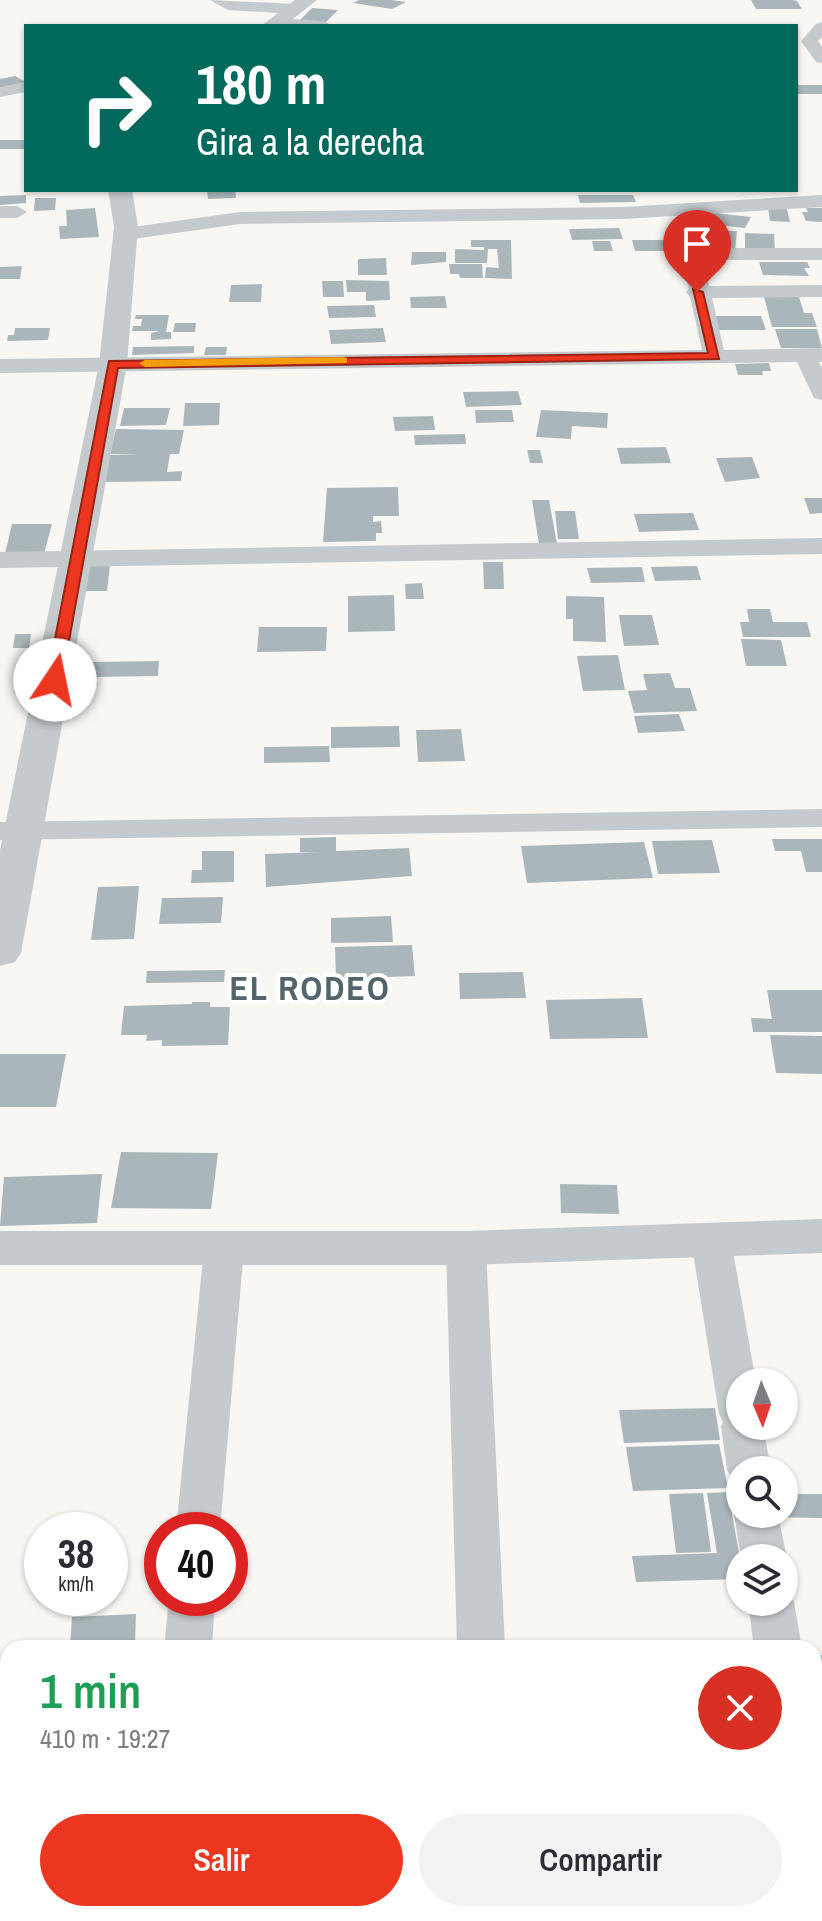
<!DOCTYPE html>
<html lang="es">
<head>
<meta charset="utf-8">
<style>
	:root { --surface:#fff; --page:#f2f2f3; --text:#2b2b33; --muted:#7c7c81; --accent:#ec3620 }
	body { margin:0; font-family:"Archivo Narrow",sans-serif; background:var(--page); color:var(--text); height:100vh; display:flex; flex-direction:column; font-size:30px; white-space:nowrap }
	* { box-sizing:border-box; margin:0 }
	p { font-size:26px; color:var(--muted) }
	.icon { flex:none; width:44px; height:44px; fill:none; stroke:currentColor; stroke-width:2; stroke-linecap:round; stroke-linejoin:round }
	.map { position:relative; flex:1; overflow:hidden }
	.drawer { position:absolute; left:0px; top:1640px; width:822px; height:282px; display:flex; flex-direction:column; background:var(--surface); border-radius:24px 24px 0 0; box-shadow:0 2px 6px #0004 }
	.drawer>* { flex:none }
	.banner { position:absolute; left:24px; top:24px; width:774px; height:168px; border-radius:0px; box-shadow:0 2px 6px #0004; background:#00695c; color:#fff; overflow:hidden }
	.needle { width:52px; rotate:178deg }
	.tools { position:absolute; left:726px; top:1368px; display:grid; gap:16px }
	.tools a { display:grid; place-items:center; width:72px; height:72px; border-radius:50%; background:var(--surface); box-shadow:0 2px 6px #0004; font-size:40px }
	.speed { position:absolute; left:24px; top:1512px; display:flex; gap:16px; font-size:40px; font-weight:700; text-align:center }
	.speed>* { display:grid; place-content:center; width:104px; height:104px; border-radius:50%; background:var(--surface); box-shadow:0 2px 6px #0004; line-height:1 }
	.speed small { font-size:20px; font-weight:400 }
	.speed .limit { border:12px solid #d22; background:#fff; color:#111 }
	.pin { position:absolute; display:grid; place-items:center; width:68px; height:68px; color:#fff; margin:-82px -34px; border-radius:50% 50% 50% 0; rotate:-45deg; box-shadow:0 0 8px #0007 }
	.pin .icon { rotate:45deg }
	.me { position:absolute; width:88px; margin:-44px; rotate:11deg; stroke-linejoin:round; filter:drop-shadow(0 0 6px #0008) }
	.turn { display:flex; align-items:center; gap:28px; height:168px; padding:0 40px; font-size:36px }
	.turn .icon { width:104px; height:104px; stroke-width:2.5 }
	.turn b { display:block; font-size:56px; line-height:68px }
	.round { display:grid; place-items:center; flex:none; width:84px; height:84px; border-radius:42px; background:var(--page) }
	.summary { display:flex; align-items:center; justify-content:space-between; height:136px; padding:0 40px }
	h1 { font-size:48px; font-weight:600; line-height:60px; color:#1e9e55 }
	.cta { display:flex; gap:16px; margin-top:auto; padding:16px 40px }
	.cta a { flex:1; height:92px; border-radius:48px; background:var(--accent); color:#fff; font-size:32px; font-weight:600; line-height:92px; text-align:center }
	.cta a+a { background:var(--page); color:var(--text) }
	.map>svg:first-child { display:block }
	.building { fill:#abb6ba }
	.lines { fill:none; stroke-linecap:round; stroke-linejoin:round }
	.minor { fill:#c5cacc; fill-rule:evenodd }
	.tertiary { fill:#c5cacc; fill-rule:evenodd }
	.route { fill:#ec3620; stroke:#992315; stroke-width:2 }
	.slow { fill:#f59e0b }
	.labels { text-anchor:middle; stroke-width:8; stroke-linejoin:round; paint-order:stroke }
	.district-label { font-size:34px; font-weight:bold; letter-spacing:2px; fill:#53646c; stroke:#fff }
</style>
</head>
<body>
<div class="map">
<svg width="822" height="1921" viewBox="0 0 822 1921">
	<rect width="100%" height="100%" fill="#f8f7f4"/>
	<path class="building" d="M359 0H391L406 2 392 9 353 3Z
		M751 0H792L797 1 802 9H756Z
		M312 8 338 10 323 25 297 23Z
		M15 76 26 82 0 88V79Z
		M796 85H822V94H796Z
		M0 140H26V149H0Z
		M207 190H235L236 198 208 199Z
		M26 195V203L0 205V196Z
		M578 195H633L636 202 580 203Z
		M35 198H56L55 210 34 211Z
		M95 208 99 237 60 239 59 226H67L66 210Z
		M768 208 787 209 790 222 770 221Z
		M806 208H822V222L806 221 802 212H808Z
		M706 212 751 217 745 228 700 223Z
		M619 228 623 239 572 240 569 229Z
		M695 229 737 231 735 251 692 249Z
		M745 233 774 234 775 250 745 249Z
		M471 240H511L512 279 485 278 486 267 499 268 497 249H488L487 263H455V249L484 250V247H471Z
		M632 240H673L676 251H635Z
		M592 241H610L613 251H594Z
		M412 252H446V262L411 265Z
		M386 258 387 275H358V259Z
		M759 262H807L810 268H804L809 276 763 275Z
		M449 264H482L483 278H460L459 274H450Z
		M22 266 20 279H0V267Z
		M346 280 389 281 390 300 366 301V292H347Z
		M322 281H343L344 297H323Z
		M262 284 261 302H229L231 285Z
		M445 296 447 308H411L410 297Z
		M764 297H799L804 313H812L817 327H772Z
		M374 305 376 317 329 318 327 306Z
		M136 315H169L166 332H171V339L151 340V333L159 331H132L133 326H141L142 319H135Z
		M709 316H761L766 330H713Z
		M175 323H196L195 332H173Z
		M15 328H50L48 340 7 341 8 335H14Z
		M383 328 386 342 331 344 329 330Z
		M775 329H817L822 348H781Z
		M194 346V353L132 355 133 347Z
		M206 347H227L226 355H204Z
		M769 363 771 371H762L763 375H738L735 364Z
		M518 391 522 405 466 407 463 392Z
		M185 403H220L219 425 183 426Z
		M124 408H170L166 425 120 426Z
		M475 410H512L514 422 476 423Z
		M541 410 608 413 607 428 572 426 571 439 536 437Z
		M433 416 435 430 395 431 393 417Z
		M116 429 184 430 179 454H170L167 472 182 471 181 481 101 482 107 455H137L110 454Z
		M465 434 466 444 415 445 414 435Z
		M666 447 671 463 621 464 617 448Z
		M527 450H540L543 463H530Z
		M752 457 760 478 725 482 716 458Z
		M398 487 399 516H373V522L381 521 382 533H376V541L323 542 327 488Z
		M804 498H822V513L810 514Z
		M532 500H549L557 544H539Z
		M555 511H575L579 539H558Z
		M693 513 699 530 639 532 634 514Z
		M12 524H52L44 554H5Z
		M483 562H503L504 589H484Z
		M110 565 107 591H85L89 566Z
		M697 566 701 580 655 581 651 567Z
		M642 567 645 582 591 583 587 568Z
		M422 583 424 599H406L405 584Z
		M394 595 395 631 348 632V596Z
		M566 596 604 597 606 642 573 641V619H566Z
		M747 609H770L773 622H807L811 637H743L740 622H749Z
		M619 615H652L659 645 624 646Z
		M259 627H327L326 651 257 652Z
		M15 634H31L29 648H13Z
		M741 639 781 640 787 666H746Z
		M618 655 625 690 583 691 577 656Z
		M159 661 158 676 92 677 93 662Z
		M670 673 675 688H690L697 711 634 713 628 691 647 690 643 674Z
		M679 714 685 731 638 733 634 716Z
		M399 726 400 747 331 748V727Z
		M461 729 465 761 418 762 416 730Z
		M329 746 330 762 264 763V747Z
		M336 837V851L409 848 412 876 266 887 265 854 318 852H300V838Z
		M772 839H822V872H806L801 851H775Z
		M712 840 720 873 658 874 652 841Z
		M644 842 653 878 527 883 521 846Z
		M202 851H234V882L191 883 192 870H202Z
		M139 886 134 939 91 940 98 887Z
		M223 897 221 923 159 924 162 898Z
		M391 916 393 942 331 943V918Z
		M412 945 415 976 336 979 335 947Z
		M225 970 224 982 146 983 147 971Z
		M523 972 526 998 460 999 459 973Z
		M767 990H822V1032H753L751 1018 772 1019Z
		M642 998 648 1038 550 1039 546 1000Z
		M192 1002H210V1007H230L228 1045 162 1046V1040L146 1041 147 1035H121L124 1006 192 1004Z
		M770 1035 822 1036V1074L776 1073Z
		M0 1054H66L56 1107H0Z
		M121 1152 218 1153 211 1209 111 1208Z
		M102 1174 97 1223 0 1226 4 1177Z
		M560 1184 617 1185 619 1214 561 1213Z
		M715 1408 720 1440 624 1443 619 1410Z
		M719 1444 728 1488 633 1491 626 1447Z
		M728 1492 740 1558V1579L636 1582 632 1556 717 1553 707 1493Z
		M703 1493 711 1552 676 1553 669 1494Z
		M784 1494H822V1518L761 1517V1514H784Z
		M136 1614 135 1644 70 1647 72 1617Z
		M814 1655H822V1697H814Z
		M11 1914H127L126 1921H10Z"/>
	<g class="lines">
		<path class="minor" d="M210 0 295 4 303 9 295 14 228 10Z
			M277 18 324 21 332 26H271V20Z
			M822 22V37L818 41 822 47V63L816 62 801 41 816 24Z
			M26 82V92L0 97V87Z
			M822 195V207L623 219 240 224 126 240 116 234 126 228 240 212 623 207Z
			M0 206H17L27 212 17 218H0Z
			M691 248H822V260H703L709 286 822 285V297L712 298 724 350 822 348V362H819L822 368V400L814 398 797 362 0 373V359L702 350 690 297 686 292 689 289 681 254Z
			M822 538V554L0 568V552Z
			M822 809V827L0 840V822Z
			M711 1226 725 1230 731 1240 756 1382H740V1426H763L771 1470H740V1484L734 1482 727 1470 721 1426 723 1422 719 1414 691 1240 697 1230Z
			M224 1234 238 1238 244 1248 220 1530H176L204 1248 210 1238Z
			M466 1234 480 1238 486 1248 505 1648H457L446 1248 452 1238Z
			M740 1502V1514H778L787 1558 784 1563V1558H741L734 1514Z
			M784 1587 794 1602 802 1648H754L748 1602H784Z
			M169 1598H215L212 1648H164Z
			M814 1849 822 1852V1921H794L793 1914H814Z
			M137 1914H189V1921H137Z
			M465 1914H517V1921H465Z"/>
		<path class="tertiary" d="M295 0H317L284 26H261Z
			M108 190H132L138 227 127 364 21 953 15 962 0 966V850L99 364 114 227Z
			M822 1219V1253L466 1265H0V1231H466Z"/>
	</g>
	<path class="route" d="M693 289 703 292 719 359 118 368 62 680 55 684 47 680 109 361 708 353Z"/>
	<path class="slow" d="M343 357 347 358V363L145 367 139 363 145 360Z"/>
	<g class="labels">
		<g class="district-label">
			<text x="310" y="1000">EL RODEO</text>
		</g>
	</g>
</svg>
<div class="tools">
<a><svg class="needle" viewBox="-14 -14 28 28"><path d="M0-13l5 13h-10z" fill="#e53935"/><path d="M0 13l5-13h-10z" fill="#7c7c81"/></svg></a>
<a><svg class="icon" aria-label="search" viewBox="0 0 24 24"><circle cx="10" cy="10" r="6"/><path d="M15 15l6 6"/></svg></a>
<a><svg class="icon" aria-label="layers" viewBox="0 0 24 24"><path d="M12 4l9 5-9 5-9-5zM3 14l9 5 9-5"/></svg></a>
</div>
<div class="speed"><div>38<small>km/h</small></div><div class="limit">40</div></div>
<div class="pin" style="left:697px;top:292px;background:#d93025"><svg class="icon" aria-label="arrive" viewBox="0 0 24 24"><path d="M6 21V4h12l-3 4 3 4H6"/></svg></div>
<svg class="me" style="left:55px;top:680px" viewBox="-20 -20 40 40"><circle r="19" fill="#fff"/><path d="M0-13L10 11 0 6-10 11z" fill="#ec3620"/></svg>
<div class="banner">
<div class="turn"><svg class="icon" aria-label="right" viewBox="0 0 24 24"><path d="M7 20v-9h11M14 6l5 5-5 5"/></svg><div><b>180 m</b>Gira a la derecha</div></div>
</div>
<section class="drawer">
<div class="summary"><div><h1>1 min</h1><p>410 m · 19:27</p></div><a class="round" style="background:#d93025;color:#fff"><svg class="icon" aria-label="close" viewBox="0 0 24 24"><path d="M6 6l12 12M18 6L6 18"/></svg></a></div>
<div class="cta"><a>Salir</a><a>Compartir</a></div>
</section>
</div>
</body>
</html>
